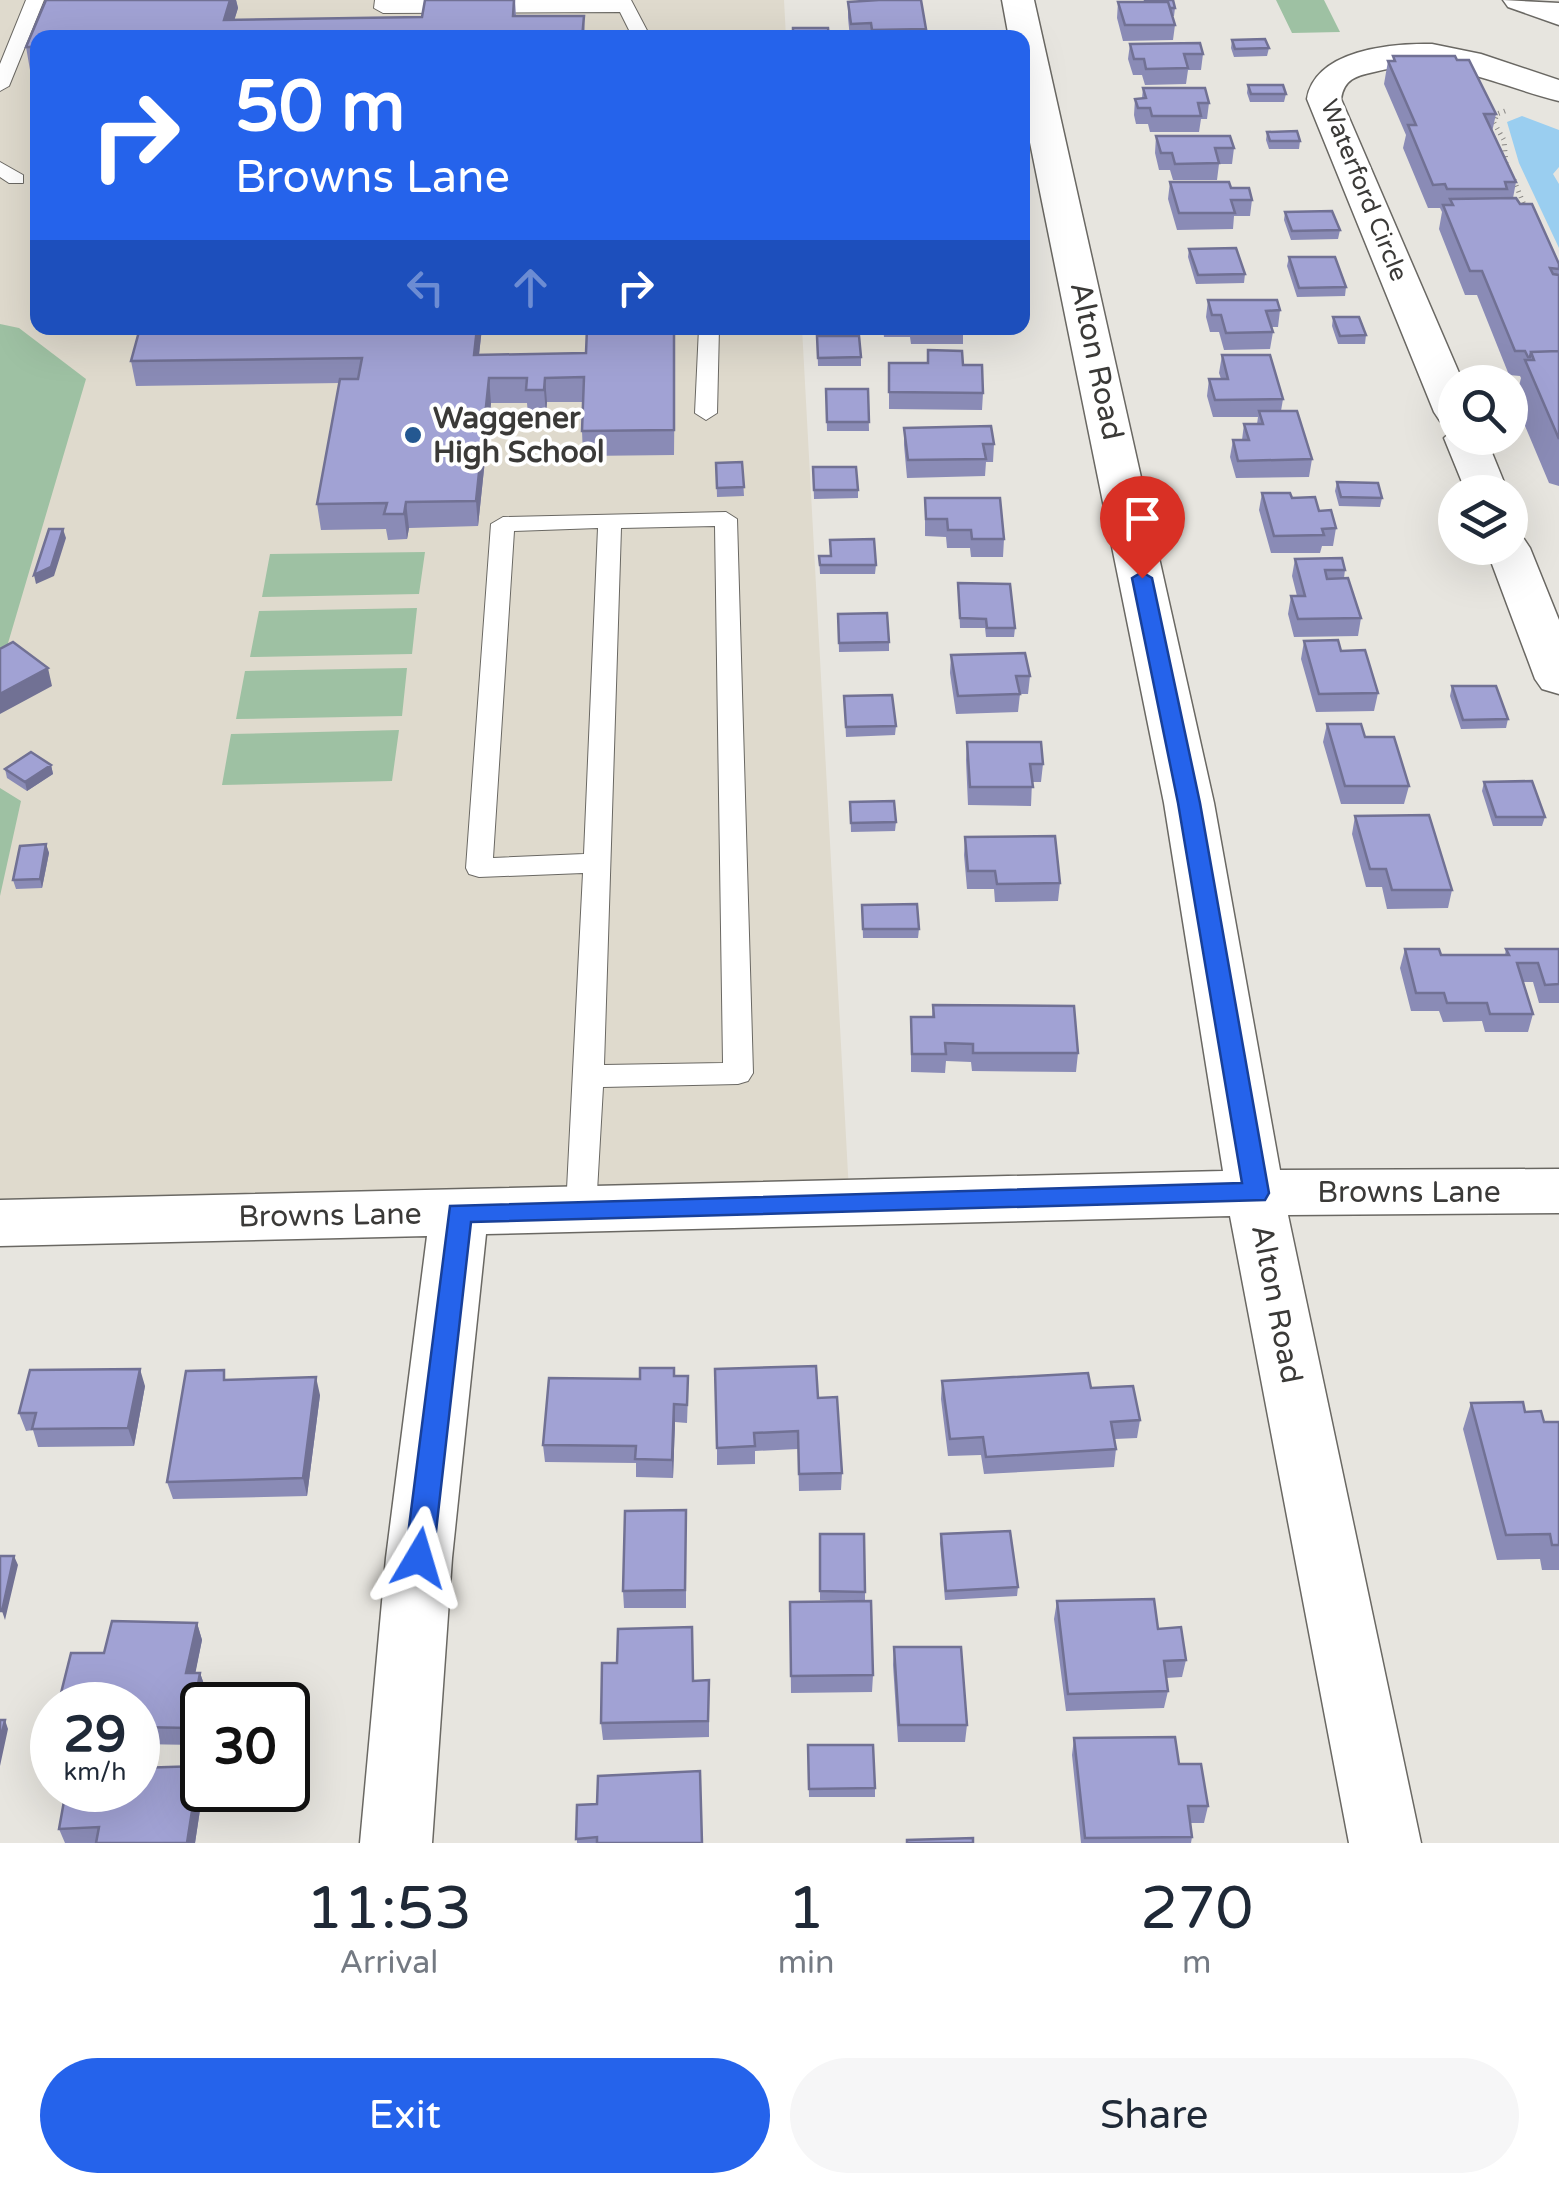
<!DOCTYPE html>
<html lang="en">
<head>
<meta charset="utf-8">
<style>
	:root { --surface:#fff; --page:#f6f6f7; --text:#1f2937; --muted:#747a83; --accent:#2563eb }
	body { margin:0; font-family:"Varela Round",sans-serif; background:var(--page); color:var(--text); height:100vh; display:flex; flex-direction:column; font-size:38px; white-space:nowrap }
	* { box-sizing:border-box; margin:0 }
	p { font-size:32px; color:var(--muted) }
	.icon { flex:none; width:55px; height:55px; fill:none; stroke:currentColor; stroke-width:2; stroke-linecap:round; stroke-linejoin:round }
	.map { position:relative; height:1843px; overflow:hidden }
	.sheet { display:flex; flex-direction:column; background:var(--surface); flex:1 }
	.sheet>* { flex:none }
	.guide { position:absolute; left:30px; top:30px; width:1000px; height:305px; border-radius:20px; box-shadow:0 10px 40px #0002; background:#2563eb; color:#fff; overflow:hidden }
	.buttons { position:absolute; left:1438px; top:365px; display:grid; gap:20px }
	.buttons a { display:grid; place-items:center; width:90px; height:90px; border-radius:50%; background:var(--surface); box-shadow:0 10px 40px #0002; font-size:50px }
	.speed { position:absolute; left:30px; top:1682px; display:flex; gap:20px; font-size:50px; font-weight:700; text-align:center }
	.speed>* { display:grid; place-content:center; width:130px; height:130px; border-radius:50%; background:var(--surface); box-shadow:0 10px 40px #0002; line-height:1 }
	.speed small { font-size:25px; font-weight:400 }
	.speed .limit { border:5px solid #111; border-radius:15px; background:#fff; color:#111 }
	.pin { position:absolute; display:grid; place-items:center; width:85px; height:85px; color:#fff; margin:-102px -42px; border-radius:50% 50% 50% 0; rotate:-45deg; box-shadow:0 0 10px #0007 }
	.pin .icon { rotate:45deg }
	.me { position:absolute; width:110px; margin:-55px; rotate:7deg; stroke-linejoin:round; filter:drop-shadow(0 0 8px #0008) }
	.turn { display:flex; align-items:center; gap:35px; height:210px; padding:0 40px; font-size:45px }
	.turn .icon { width:130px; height:130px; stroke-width:2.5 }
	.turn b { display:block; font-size:70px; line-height:85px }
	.lanes { display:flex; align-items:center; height:95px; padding:0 40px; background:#0003; justify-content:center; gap:50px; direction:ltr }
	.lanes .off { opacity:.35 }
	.eta { display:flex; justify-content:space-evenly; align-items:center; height:170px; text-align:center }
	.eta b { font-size:60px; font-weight:600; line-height:70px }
	.action { display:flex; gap:20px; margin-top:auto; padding:20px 40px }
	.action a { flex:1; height:115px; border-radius:60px; background:var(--accent); color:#fff; font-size:40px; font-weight:600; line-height:115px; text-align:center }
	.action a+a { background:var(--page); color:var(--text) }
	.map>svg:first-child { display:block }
	.built { fill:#dfdacd }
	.green { fill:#9ec1a3 }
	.water { fill:#9acef0 }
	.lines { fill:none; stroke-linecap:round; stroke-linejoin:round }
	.service-casing { stroke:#6a6863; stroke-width:2 }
	.minor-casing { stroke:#6a6863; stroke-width:3 }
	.tertiary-casing { stroke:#6a6863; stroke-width:3 }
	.path { stroke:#898784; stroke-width:5; stroke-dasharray:1 5; stroke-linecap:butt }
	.service { fill:#fff; fill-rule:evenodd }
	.minor { fill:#fff; fill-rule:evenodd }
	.tertiary { fill:#fff; fill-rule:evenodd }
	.wall { fill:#8a8bb6 }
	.shaded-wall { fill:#717194 }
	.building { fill:#a1a2d4; stroke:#717194; stroke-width:2.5 }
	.route { fill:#2563eb; stroke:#184099; stroke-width:2.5 }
	.poi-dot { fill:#245891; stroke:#fff; stroke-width:4 }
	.labels { text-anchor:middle; stroke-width:8; stroke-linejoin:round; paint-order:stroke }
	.far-street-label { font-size:25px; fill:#3b3a38; stroke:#fff }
	.street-label { font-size:30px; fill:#3b3a38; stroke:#fff }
	.poi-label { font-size:30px; font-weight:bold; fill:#3b3a38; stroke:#fff; text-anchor:start }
</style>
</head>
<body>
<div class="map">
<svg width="1559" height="1843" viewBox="0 0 1559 1843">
	<rect width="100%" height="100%" fill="#e7e5df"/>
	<path class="built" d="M0 0H784L786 37 38 38V328H802L849 1192 0 1209Z"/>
	<path class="green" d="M1276 0H1324L1340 32 1292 33Z
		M0 324 19 328 86 379 6 650 0 653Z
		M425 552 419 594 262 597 270 554Z
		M417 608 412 654 250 657 259 611Z
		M407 668 402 716 236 719 245 671Z
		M399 730 392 781 222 785 231 734Z
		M0 788 21 801 0 896Z"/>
	<path class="water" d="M1522 116 1559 130V167L1553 174 1559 184V248L1519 163 1507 122Z"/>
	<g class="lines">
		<defs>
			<path id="service" d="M26 0H44L9 86 0 91V64Z
				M375 0H631L651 38H633L620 12 383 13 374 8Z
				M0 162 23 175V183H9L0 177Z
				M699 328H719L717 413 706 420 695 413Z
				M726 512 737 519 753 1073 748 1081 738 1084 603 1087 596 1209 592 1217 581 1221 570 1217 566 1209 583 873 479 877 469 874 466 868 491 524 503 517ZM715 526 723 1063 604 1065 621 528ZM598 528 584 854 493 858 514 531Z"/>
			<path id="minor" d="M1002 0H1034L1214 803 1280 1170 1559 1169V1213L1288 1215 1421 1843H1349L1230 1216 486 1234 452 1558 432 1843H360L386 1558 427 1236 0 1246V1200L1223 1171 1164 803 1022 103V38H1009Z
				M1432 44 1481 54 1559 80V101C1494 85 1443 54 1374 72 1356 76 1344 79 1341 99L1463 382H1455V424L1440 421 1434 412 1307 99C1315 50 1391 43 1432 44Z
				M1455 428V438H1486L1508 492H1466L1444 438Z
				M1510 535 1524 539 1530 548 1559 620V694L1542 689 1535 679 1486 548H1510Z"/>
			<path id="tertiary" d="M1503 0 1559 3V25L1508 7Z"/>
		</defs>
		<use href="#service" class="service-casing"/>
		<use href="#minor" class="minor-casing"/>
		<use href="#tertiary" class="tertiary-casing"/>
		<path class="path" d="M1505 111 1497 114 1494 123 1504 140 1506 164
			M1514 180 1526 210"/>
		<use href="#service" class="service"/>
		<use href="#minor" class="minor"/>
		<use href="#tertiary" class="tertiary"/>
	</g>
	<path class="wall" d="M46 0H236L238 8 234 20 422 17 425 0H515L516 16H584L585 38H38V70H30L26 47Z
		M867 0H921L926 29V37L927 38H850L848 18V2Z
		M1118 2 1175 8 1174 16H1172L1175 25 1173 40 1123 41 1117 18Z
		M1232 40 1269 48 1267 56 1234 57 1231 48Z
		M1130 44 1203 54 1201 70H1188L1186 84 1145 85 1142 75H1133L1128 59Z
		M1393 56 1457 60 1496 114 1492 132 1516 182 1513 198 1559 264V486L1549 483 1515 402 1521 378 1520 376 1509 375 1477 295H1465L1439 229 1442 212 1440 208H1428L1403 148 1406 135 1384 84 1388 61H1393Z
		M38 70V106L32 83Z
		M1248 85 1286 94 1284 102H1250L1247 93Z
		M1143 88 1209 103 1207 119H1201L1199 132H1150L1148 124H1136L1134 115 1135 99 1142 98Z
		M1267 132 1300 141 1299 149H1269L1266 140Z
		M1156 136 1234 148 1232 164H1219L1217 180H1173L1170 170H1159L1155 153Z
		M1170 182 1231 188 1252 200 1250 216H1234L1233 229 1177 230 1168 199Z
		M1285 212 1340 230 1338 239 1291 240 1284 220Z
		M1189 249 1245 274 1244 283 1196 284 1188 257Z
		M1289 257 1346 287 1345 296 1297 297 1287 266Z
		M1208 300 1280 310 1278 327H1272L1273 332 1270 349 1224 350 1219 332H1210L1206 317Z
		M1333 317 1366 335 1365 344H1338L1332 326Z
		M140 328H482L479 355 586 353 675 347 674 455 583 456 582 431 583 402H547L546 415H528L527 403H491L478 526 409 528 407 539 388 540 386 529 321 530 317 504 340 383 136 386 131 361Z
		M883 328H969V330L963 331V344H911L910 337H884Z
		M817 336 861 357V366H818Z
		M928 350 963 365 983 393 982 410 889 409V363H927Z
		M1222 355 1283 399 1281 411 1312 459 1309 477 1236 478 1230 457 1233 440H1242L1244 424H1257L1258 417H1213L1207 396 1209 379H1221L1219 373Z
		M826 389H868L869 431H827Z
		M904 428 994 444 993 462H986L985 476 907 478 904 445Z
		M742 462 744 496 717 497 716 463Z
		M813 467 858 490V498L814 499Z
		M1337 482 1382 498 1380 507 1339 506 1335 491Z
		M1262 493 1292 498 1336 528 1333 546H1322L1320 553H1271L1259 510Z
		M925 498 1004 539 1003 557H971L970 548H947L946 537 925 536Z
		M819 556 876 565 875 574H820Z
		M1295 559 1345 570 1344 578 1361 618 1358 636 1294 637 1288 614 1291 596H1297L1292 576Z
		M958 583 1015 628 1014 637H986L985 628H960Z
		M838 614 889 642V651L839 652Z
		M1304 641 1378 693 1374 711 1316 712 1301 659Z
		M951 655 1030 676 1028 694H1020L1018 712 956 714 950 673Z
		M1452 686 1508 719 1506 728 1461 729 1450 696Z
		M844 696 896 726 895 735 846 737Z
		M1327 724 1365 737 1409 786 1404 804H1341L1323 742Z
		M967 742 1043 764 1041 782H1032L1031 806 968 805 966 760Z
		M51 765 53 774 27 791 7 778 5 769Z
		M1484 782 1545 817 1542 826H1493L1482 791Z
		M850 802 896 822 895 831 851 832Z
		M1355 816 1452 890 1448 908 1387 909 1382 887H1366L1352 834Z
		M965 837 1060 883 1058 901 995 902 994 889H967L964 855Z
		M46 844 49 853 42 888 16 889 13 880Z
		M862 905 919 929 918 938H863Z
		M1405 949 1441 955H1505L1506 949H1559V1003H1539L1533 982H1523L1533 1014 1528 1032H1485L1482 1021 1443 1022 1439 1011H1411L1400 968Z
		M933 1005 1078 1053 1076 1072 972 1071 971 1062 946 1061 945 1073 911 1072V1017H932Z
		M674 1376 688 1394 687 1423 675 1422 673 1478 636 1477V1463L545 1462 543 1445 640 1379Z
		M227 1379 320 1395 307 1496 173 1499 167 1482Z
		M942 1381 1140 1420 1137 1438 1115 1439 1116 1449 1114 1467 984 1474 981 1455 948 1456 941 1399Z
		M145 1386 134 1446 38 1447 33 1430 26 1431 19 1413Z
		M818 1398 842 1473 841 1490 799 1491 798 1449 755 1451V1464L717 1465V1448Z
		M1471 1403 1525 1412 1544 1422H1559V1570H1542L1540 1559 1497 1560 1463 1429Z
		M686 1510V1608H624L623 1591Z
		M820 1534 865 1592V1601L820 1600Z
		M941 1534 1018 1587 1017 1596 945 1600 940 1543Z
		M1057 1601 1158 1629 1186 1660 1182 1677 1166 1678 1168 1691 1164 1708 1066 1711 1054 1619Z
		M790 1602 873 1675 872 1692 791 1693Z
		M197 1623 202 1640 195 1673H200L206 1690 195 1745 138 1744V1705H60L59 1701 104 1653Z
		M894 1647 967 1725 965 1742H898L893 1665Z
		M709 1680V1737L603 1740 601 1723 693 1681Z
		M1074 1738 1179 1764 1208 1806 1204 1823H1190L1192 1837 1191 1843H1081L1072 1755Z
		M808 1745 875 1788V1797H809Z
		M199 1766 202 1777 203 1790 195 1843H65L59 1829Z
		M577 1805 702 1843H577Z"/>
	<path class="shaded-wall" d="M230 0H236L238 8 229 38 224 20Z
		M477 328H482L476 380 474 355Z
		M489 378 491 403 478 526 476 501Z
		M545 378 547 402 546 415 544 390Z
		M406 502 409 528 407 539 404 514Z
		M63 529 66 538 54 576 36 584 34 575Z
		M48 668 52 686 0 714V694Z
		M51 765 53 774 27 791 25 782Z
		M46 844 49 853 42 888 40 879Z
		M140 1369 145 1386 134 1446 128 1428Z
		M316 1377 320 1395 307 1496 303 1478Z
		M674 1404 675 1422 673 1478 672 1460Z
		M14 1556 18 1565 5 1620 2 1611Z
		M197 1623 202 1640 192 1690 186 1673Z
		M200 1673 206 1690 195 1745 190 1728Z
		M5 1720 8 1729 0 1766V1741Z
		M199 1766 202 1777 203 1790 195 1843H187Z"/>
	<path class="building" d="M46 0H230L224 20 422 17 425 0H514L513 16H584L582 38H38V47H26Z
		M879 0H921L926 29 872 30 871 23 851 24 848 2Z
		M1145 0H1173L1175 8H1170L1168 2H1145Z
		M1118 2H1168L1175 25H1125Z
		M793 28H828L829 38H793Z
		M1265 39 1269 48 1235 49 1232 40Z
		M1200 43 1203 54H1184L1188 68 1146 69 1144 59H1134L1130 44Z
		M1393 56H1455L1457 60H1469L1496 114H1484L1516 182H1505L1507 189H1447L1445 184 1433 185 1408 125H1416L1388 61H1395Z
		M38 70V83H32Z
		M1248 85H1283L1286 94H1251Z
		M1143 88H1205L1209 103H1198L1201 116H1152L1150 108H1138L1135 99 1146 98Z
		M1297 131 1300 141H1270L1267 132Z
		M1156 136H1230L1234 148H1215L1219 163 1175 164 1172 153H1161Z
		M1170 182H1229L1231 188H1249L1252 200H1231L1235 213H1179Z
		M1516 198 1520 204H1532L1559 264V269L1550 268 1553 274 1559 275V351L1531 352 1530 357H1528L1525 351H1515L1482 271H1470L1443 205H1453L1450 199Z
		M1332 211 1340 230 1292 231 1285 212Z
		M1236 248 1245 274 1198 275 1189 249Z
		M1289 257H1335L1346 287 1299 288Z
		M1208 300H1277L1280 310 1266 311 1273 332 1226 333 1221 315H1212Z
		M1333 317H1359L1366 335 1340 336Z
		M140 328H477L474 355 586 353 587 328H674V430L582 431 584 377 545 378 544 390H526L527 378H489L476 501 406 502 404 514H384L387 503 317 504 340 379H358L362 358 131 361Z
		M817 336H859L861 357 818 358Z
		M928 350 962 351 963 365H982L983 393 889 392V363H928Z
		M1559 351V439L1525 360H1534L1531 352Z
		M1222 355H1270L1283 399 1215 400 1209 379H1228Z
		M826 389H868L869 422H827Z
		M1259 411H1297L1312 459 1238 461 1233 440H1249L1244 424H1263Z
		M991 426 994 444H983L986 459 908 460 904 428Z
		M742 462 744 487 717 488 716 463Z
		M813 467H856L858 490H814Z
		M1337 482 1378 483 1382 498 1341 497Z
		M1262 493H1290L1292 498 1315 497 1319 511 1331 510 1336 528 1322 529 1324 535 1274 536Z
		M925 498H1000L1004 539H972L971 530H948L947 519H926Z
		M49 529H63L51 567 34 575Z
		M874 539 876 565H820L819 556H831L830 540Z
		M1342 558 1345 570H1325L1327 579 1348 578 1361 618 1298 619 1291 596H1305L1295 559Z
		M958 583 1010 584 1015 628H987L986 619 960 618Z
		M887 613 889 642 839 643 838 614Z
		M1338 640 1341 651 1365 650 1378 693 1319 694 1304 641Z
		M13 642 48 668 0 694V649Z
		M1025 653 1030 676H1016L1020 694 958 696 951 655Z
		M1452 686H1496L1508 719 1463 720Z
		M892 695 896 726 846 727 844 696Z
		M1327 724H1361L1365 737H1394L1409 786H1345Z
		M967 742H1041L1043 764H1030L1033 787H970Z
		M31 752 51 765 25 782 5 769Z
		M1532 781 1545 817H1496L1484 782Z
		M894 801 896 822 851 823 850 802Z
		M1429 815 1452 890H1392L1386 869H1370L1355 816Z
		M1055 836 1060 883 997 884 995 871H968L965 837Z
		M46 844 40 879 13 880 20 846Z
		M917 904 919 929H863L862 905Z
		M1405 949H1439L1441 955H1509L1506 949H1559V984L1545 985 1538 963H1517L1533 1014H1490L1487 1003H1447L1444 993H1416Z
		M933 1005 1074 1006 1078 1053H973V1044L945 1043 946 1054H912L911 1017H934Z
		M816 1366 818 1398 837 1397 842 1473 799 1474 798 1431 754 1433 755 1446 717 1448 715 1369Z
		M640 1368H674V1376H688L687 1405 674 1404 672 1460 635 1459 636 1446 543 1445 549 1378 640 1379Z
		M140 1369 128 1428 32 1429 36 1413H19L30 1370Z
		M224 1370V1380L316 1377 303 1478 167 1482 186 1371Z
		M1088 1373 1091 1388 1133 1386 1140 1420 1111 1422 1116 1449 986 1457 983 1437 950 1439 942 1381Z
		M1523 1402 1525 1412 1541 1411 1544 1422H1559V1545H1552L1550 1534 1506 1535 1471 1403Z
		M686 1510 685 1590 623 1591 625 1511Z
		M1010 1531 1018 1587 946 1591 941 1534Z
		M820 1534H864L865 1592 820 1591Z
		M0 1556H14L2 1611H0Z
		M1154 1599 1158 1629 1181 1627 1186 1660 1164 1661 1168 1691 1068 1694 1057 1601Z
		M871 1601 873 1675 791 1676 790 1602Z
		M112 1621 197 1623 186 1673H200L190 1728 138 1727V1705H83L84 1702 59 1701 71 1653H104Z
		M692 1627 693 1681 709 1680 708 1721 601 1723 602 1663H617L618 1629Z
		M894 1647H961L967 1725H899Z
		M0 1720H5L0 1741Z
		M1175 1737 1179 1764H1201L1208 1806H1188L1192 1837 1085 1838 1074 1738Z
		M808 1745H873L875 1788 809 1789Z
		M199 1766 187 1843H96L99 1827 59 1829 66 1790H138V1768Z
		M700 1771 702 1843H597V1837L576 1839 577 1805 597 1804 598 1776Z
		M973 1838V1843H907V1840Z"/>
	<path class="route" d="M1142 572 1152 578 1200 803 1269 1193 1265 1200 471 1222 433 1558 429 1567 419 1570 409 1567 405 1558 450 1206 1242 1183 1178 803 1132 578Z"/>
	<circle class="poi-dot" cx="413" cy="435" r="10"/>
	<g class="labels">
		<g class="far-street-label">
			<text transform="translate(1365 190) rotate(68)" y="9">Waterford Circle</text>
		</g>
		<g class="street-label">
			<text transform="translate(1097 361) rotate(78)" y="10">Alton Road</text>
			<text x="1409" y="1202">Browns Lane</text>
			<text transform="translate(330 1215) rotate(-1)" y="10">Browns Lane</text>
			<text transform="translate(1277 1304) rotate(79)" y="10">Alton Road</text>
		</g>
		<g class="poi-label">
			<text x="433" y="428">Waggener<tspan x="433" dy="34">High School</tspan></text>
		</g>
	</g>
</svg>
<div class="buttons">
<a><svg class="icon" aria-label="search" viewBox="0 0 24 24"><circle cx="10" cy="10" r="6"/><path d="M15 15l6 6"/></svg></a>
<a><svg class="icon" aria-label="layers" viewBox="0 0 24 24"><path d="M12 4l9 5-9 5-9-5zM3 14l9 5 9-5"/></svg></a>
</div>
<div class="speed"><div>29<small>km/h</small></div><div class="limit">30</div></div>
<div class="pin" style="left:1142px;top:578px;background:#d93025"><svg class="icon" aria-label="arrive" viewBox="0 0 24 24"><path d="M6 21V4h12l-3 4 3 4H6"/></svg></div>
<svg class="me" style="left:419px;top:1558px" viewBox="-20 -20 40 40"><path d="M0-17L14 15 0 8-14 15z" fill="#2563eb" stroke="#fff" stroke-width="4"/></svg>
<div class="guide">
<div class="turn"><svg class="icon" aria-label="right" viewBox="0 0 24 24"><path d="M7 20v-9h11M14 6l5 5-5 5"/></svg><div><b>50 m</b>Browns Lane</div></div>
<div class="lanes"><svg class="icon off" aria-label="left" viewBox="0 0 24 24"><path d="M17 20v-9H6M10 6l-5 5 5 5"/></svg><svg class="icon off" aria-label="ahead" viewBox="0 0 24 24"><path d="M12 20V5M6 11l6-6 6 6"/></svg><svg class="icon" aria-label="right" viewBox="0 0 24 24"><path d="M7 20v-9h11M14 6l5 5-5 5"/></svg></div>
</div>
</div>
<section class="sheet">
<div class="eta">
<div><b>11:53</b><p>Arrival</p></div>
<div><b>1</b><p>min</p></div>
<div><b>270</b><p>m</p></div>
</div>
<div class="action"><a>Exit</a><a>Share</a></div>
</section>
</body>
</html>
